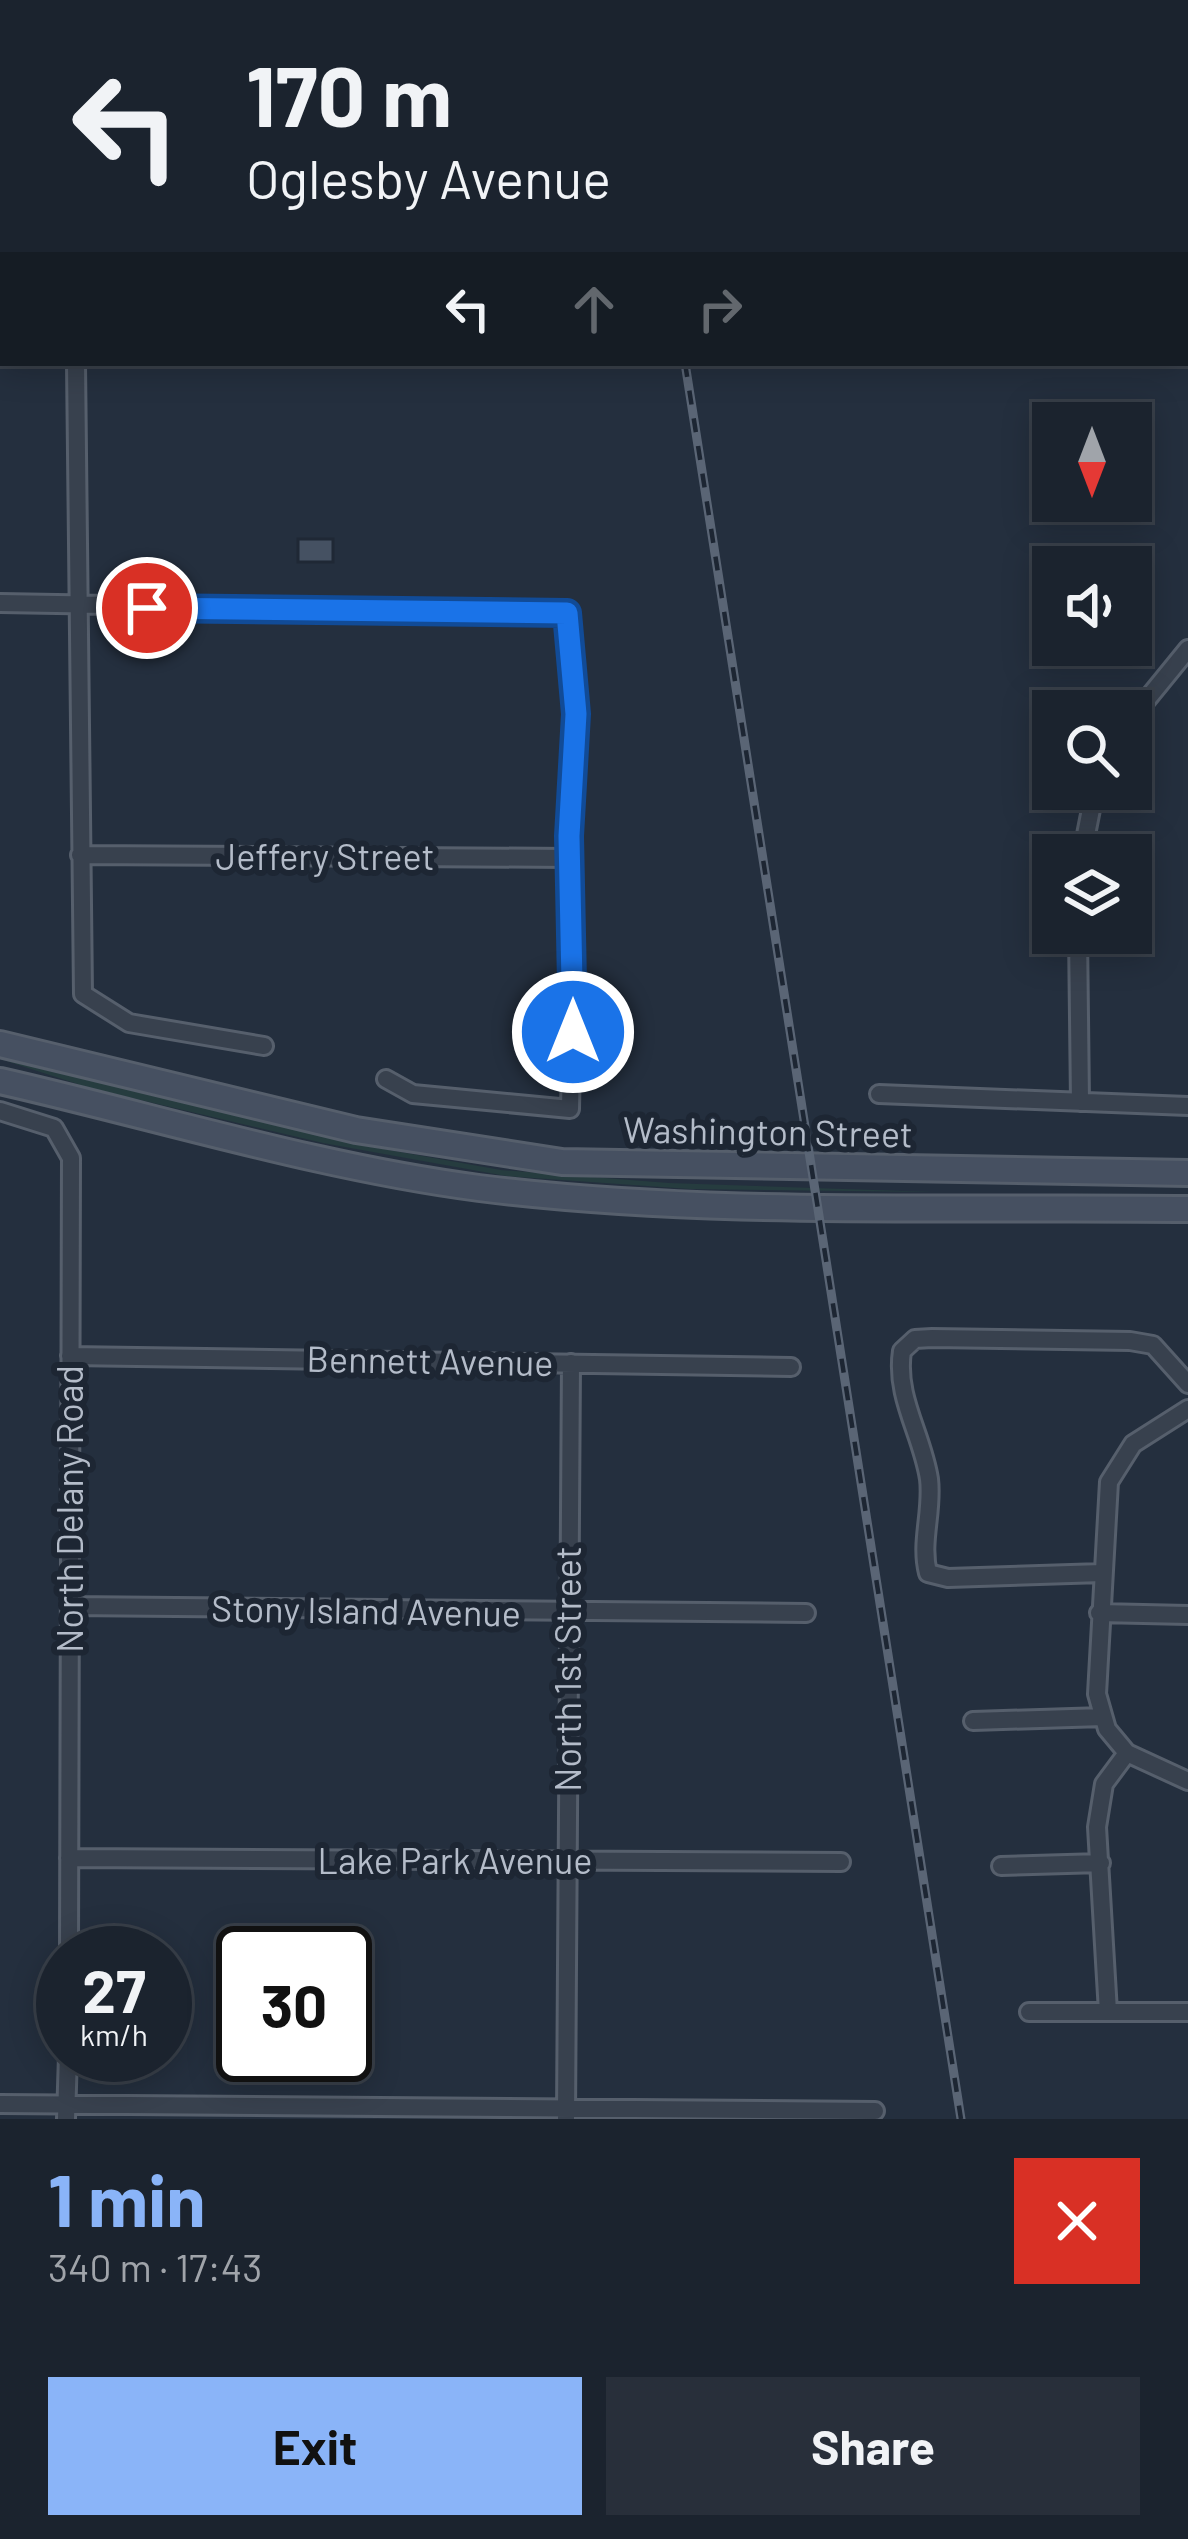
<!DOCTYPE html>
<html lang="en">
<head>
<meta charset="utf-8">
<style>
	:root { --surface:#1b232e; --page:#282f3a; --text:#f1f3f6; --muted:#a0a4aa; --line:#39404a; --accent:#8ab4f8 }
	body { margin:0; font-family:Barlow,sans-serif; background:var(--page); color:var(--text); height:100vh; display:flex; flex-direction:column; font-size:45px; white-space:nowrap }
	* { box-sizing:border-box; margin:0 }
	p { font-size:39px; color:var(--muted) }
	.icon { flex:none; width:66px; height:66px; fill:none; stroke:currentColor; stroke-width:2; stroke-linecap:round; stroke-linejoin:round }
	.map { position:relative; height:2119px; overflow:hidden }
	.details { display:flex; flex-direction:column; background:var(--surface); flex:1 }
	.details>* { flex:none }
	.top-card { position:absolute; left:0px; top:0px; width:1188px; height:366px; box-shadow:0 6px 30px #0003,0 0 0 3px var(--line); background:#1b232e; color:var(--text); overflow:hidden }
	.needle { width:78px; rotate:180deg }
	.buttons { position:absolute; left:1032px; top:402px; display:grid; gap:24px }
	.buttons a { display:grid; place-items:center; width:120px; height:120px; border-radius:0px; background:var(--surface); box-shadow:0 6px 30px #0003,0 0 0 3px var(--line); font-size:60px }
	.speed { position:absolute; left:36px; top:1926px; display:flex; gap:24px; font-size:60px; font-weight:700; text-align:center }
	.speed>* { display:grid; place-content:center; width:156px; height:156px; border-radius:50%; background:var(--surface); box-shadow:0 6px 30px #0003,0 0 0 3px var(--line); line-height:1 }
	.speed small { font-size:30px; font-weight:400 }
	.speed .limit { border:6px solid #111; border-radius:18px; background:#fff; color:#111 }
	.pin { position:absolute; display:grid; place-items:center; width:102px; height:102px; color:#fff; margin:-51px; border:6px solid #fff; border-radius:50%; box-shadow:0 3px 12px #0007 }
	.me { position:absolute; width:132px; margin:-66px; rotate:0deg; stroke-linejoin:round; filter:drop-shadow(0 0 9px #0008) }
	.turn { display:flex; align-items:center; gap:42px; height:252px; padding:0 48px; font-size:54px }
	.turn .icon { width:156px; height:156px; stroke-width:2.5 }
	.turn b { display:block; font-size:84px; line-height:102px }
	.lanes { display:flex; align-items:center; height:114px; padding:0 48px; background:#0003; justify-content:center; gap:60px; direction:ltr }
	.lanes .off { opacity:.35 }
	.round { display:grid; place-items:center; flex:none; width:126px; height:126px; border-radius:0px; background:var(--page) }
	.overview { display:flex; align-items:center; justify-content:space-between; height:204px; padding:0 48px }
	h1 { font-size:72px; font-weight:700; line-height:90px; color:var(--accent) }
	.cta { display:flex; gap:24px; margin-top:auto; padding:24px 48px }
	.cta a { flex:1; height:138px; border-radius:0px; background:var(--accent); color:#111; font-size:48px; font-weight:700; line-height:138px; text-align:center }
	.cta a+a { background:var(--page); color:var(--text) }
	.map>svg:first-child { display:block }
	.green { fill:#263c3f }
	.building { fill:#455162; stroke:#1f2835; stroke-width:3 }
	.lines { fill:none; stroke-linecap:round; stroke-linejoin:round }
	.minor-casing { stroke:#565f6c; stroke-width:22 }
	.secondary-casing { stroke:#565f6c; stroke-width:30 }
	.path { stroke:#44595c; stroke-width:3; stroke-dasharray:9 9; stroke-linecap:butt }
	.minor { stroke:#38414e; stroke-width:16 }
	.secondary { stroke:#465061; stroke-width:24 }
	.rail-casing { stroke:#5a6575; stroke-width:9 }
	.rail { stroke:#1d2633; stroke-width:4.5; stroke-dasharray:14; stroke-linecap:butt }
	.route-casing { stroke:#114b97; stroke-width:30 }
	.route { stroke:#1a73e8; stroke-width:21 }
	.labels { text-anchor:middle; stroke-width:12; stroke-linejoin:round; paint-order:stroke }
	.street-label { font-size:36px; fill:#b4bcc9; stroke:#1d2633 }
</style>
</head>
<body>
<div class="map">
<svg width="1188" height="2119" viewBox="0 0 1188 2119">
	<rect width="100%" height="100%" fill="#242f3e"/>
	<path class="green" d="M0 1059 361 1145 501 1170 669 1183 934 1192 690 1189 506 1176 323 1143 90 1088Z"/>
	<path class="building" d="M298 539H333V562H298Z"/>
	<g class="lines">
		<defs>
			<path id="minor" d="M235 0 239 3
				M553 0V3
				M805 0 806 3
				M1185 225 1188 230
				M0 228H3
				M76 363 83 994 129 1023 264 1046
				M0 603 567 613 576 714 569 836 574 919 570 1109 413 1094 386 1079
				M1131 719 1188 649
				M80 855 570 858
				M1082 855 1095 789
				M1078 933 1080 1102
				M879 1094 1188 1106
				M0 1111 54 1128 71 1158 69 1953
				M70 1356 791 1367
				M1188 1409 1133 1444 1109 1482 1097 1694 1107 1729 1127 1753 1188 1781
				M1102 1573 948 1578 928 1573C920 1542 933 1511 929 1479 922 1434 895 1397 902 1351L915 1339 932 1338 1130 1341 1153 1345 1188 1384
				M70 1606 806 1613
				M1099 1613 1188 1615
				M973 1721 1103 1717
				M69 1858 841 1862
				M1001 1866 1101 1863
				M1029 2012H1188
				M1108 2012 1097 1827 1104 1784 1127 1753
				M0 2104 875 2111
				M566 2118 571 1363
				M66 2119 68 2055"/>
			<path id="secondary" d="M0 1044 356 1130 562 1162 1188 1173
				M0 1081C158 1117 318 1167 479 1188 713 1217 953 1206 1188 1209"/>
		</defs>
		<use href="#minor" class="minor-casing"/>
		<use href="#secondary" class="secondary-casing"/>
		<path class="path" d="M1148 3 1149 0"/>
		<use href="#minor" class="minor"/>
		<use href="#secondary" class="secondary"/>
		<defs>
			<path id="rail" d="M642 0V3
				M685 363 961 2119"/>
		</defs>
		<use href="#rail" class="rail-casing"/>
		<use href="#rail" class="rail"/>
	</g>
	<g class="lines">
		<defs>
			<path id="route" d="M147 608 567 613 576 714 569 836 573 1032"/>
		</defs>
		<use href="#route" class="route-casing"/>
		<use href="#route" class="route"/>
	</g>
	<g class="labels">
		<g class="street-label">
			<text x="325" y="870">Jeffery Street</text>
			<text transform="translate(768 1132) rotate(1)" y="13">Washington Street</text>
			<text transform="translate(430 1361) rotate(1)" y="13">Bennett Avenue</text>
			<text transform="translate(70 1509) rotate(-90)" y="13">North Delany Road</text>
			<text transform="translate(366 1611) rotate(1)" y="13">Stony Island Avenue</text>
			<text transform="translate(568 1669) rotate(-90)" y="13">North 1st Street</text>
			<text x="455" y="1874">Lake Park Avenue</text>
		</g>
	</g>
</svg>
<div class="buttons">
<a><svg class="needle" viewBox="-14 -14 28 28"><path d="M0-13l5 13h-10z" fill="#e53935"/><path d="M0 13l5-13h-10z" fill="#a0a4aa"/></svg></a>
<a><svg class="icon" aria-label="sound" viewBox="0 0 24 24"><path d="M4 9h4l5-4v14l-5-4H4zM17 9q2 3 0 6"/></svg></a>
<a><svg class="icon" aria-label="search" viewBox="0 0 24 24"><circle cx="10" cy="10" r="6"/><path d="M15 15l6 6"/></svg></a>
<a><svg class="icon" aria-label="layers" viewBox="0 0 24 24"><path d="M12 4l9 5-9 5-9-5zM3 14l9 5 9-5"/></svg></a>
</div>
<div class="speed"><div>27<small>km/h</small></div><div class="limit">30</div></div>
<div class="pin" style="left:147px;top:608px;background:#d93025"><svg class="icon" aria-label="arrive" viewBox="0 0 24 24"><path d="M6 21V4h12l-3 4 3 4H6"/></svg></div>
<svg class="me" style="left:573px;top:1032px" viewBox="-20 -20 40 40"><circle r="17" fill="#1a73e8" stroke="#fff" stroke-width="3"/><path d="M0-11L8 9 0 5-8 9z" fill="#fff"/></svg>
<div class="top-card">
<div class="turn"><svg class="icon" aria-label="left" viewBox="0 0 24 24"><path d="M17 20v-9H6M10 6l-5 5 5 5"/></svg><div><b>170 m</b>Oglesby Avenue</div></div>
<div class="lanes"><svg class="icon" aria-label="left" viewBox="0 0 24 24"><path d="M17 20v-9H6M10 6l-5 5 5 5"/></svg><svg class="icon off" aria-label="ahead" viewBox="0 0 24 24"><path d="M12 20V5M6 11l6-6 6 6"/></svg><svg class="icon off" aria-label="right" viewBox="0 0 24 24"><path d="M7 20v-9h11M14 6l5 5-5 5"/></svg></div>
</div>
</div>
<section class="details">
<div class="overview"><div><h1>1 min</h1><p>340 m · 17:43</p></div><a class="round" style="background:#d93025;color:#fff"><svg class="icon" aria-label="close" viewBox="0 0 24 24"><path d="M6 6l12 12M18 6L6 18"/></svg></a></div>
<div class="cta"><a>Exit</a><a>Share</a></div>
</section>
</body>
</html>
